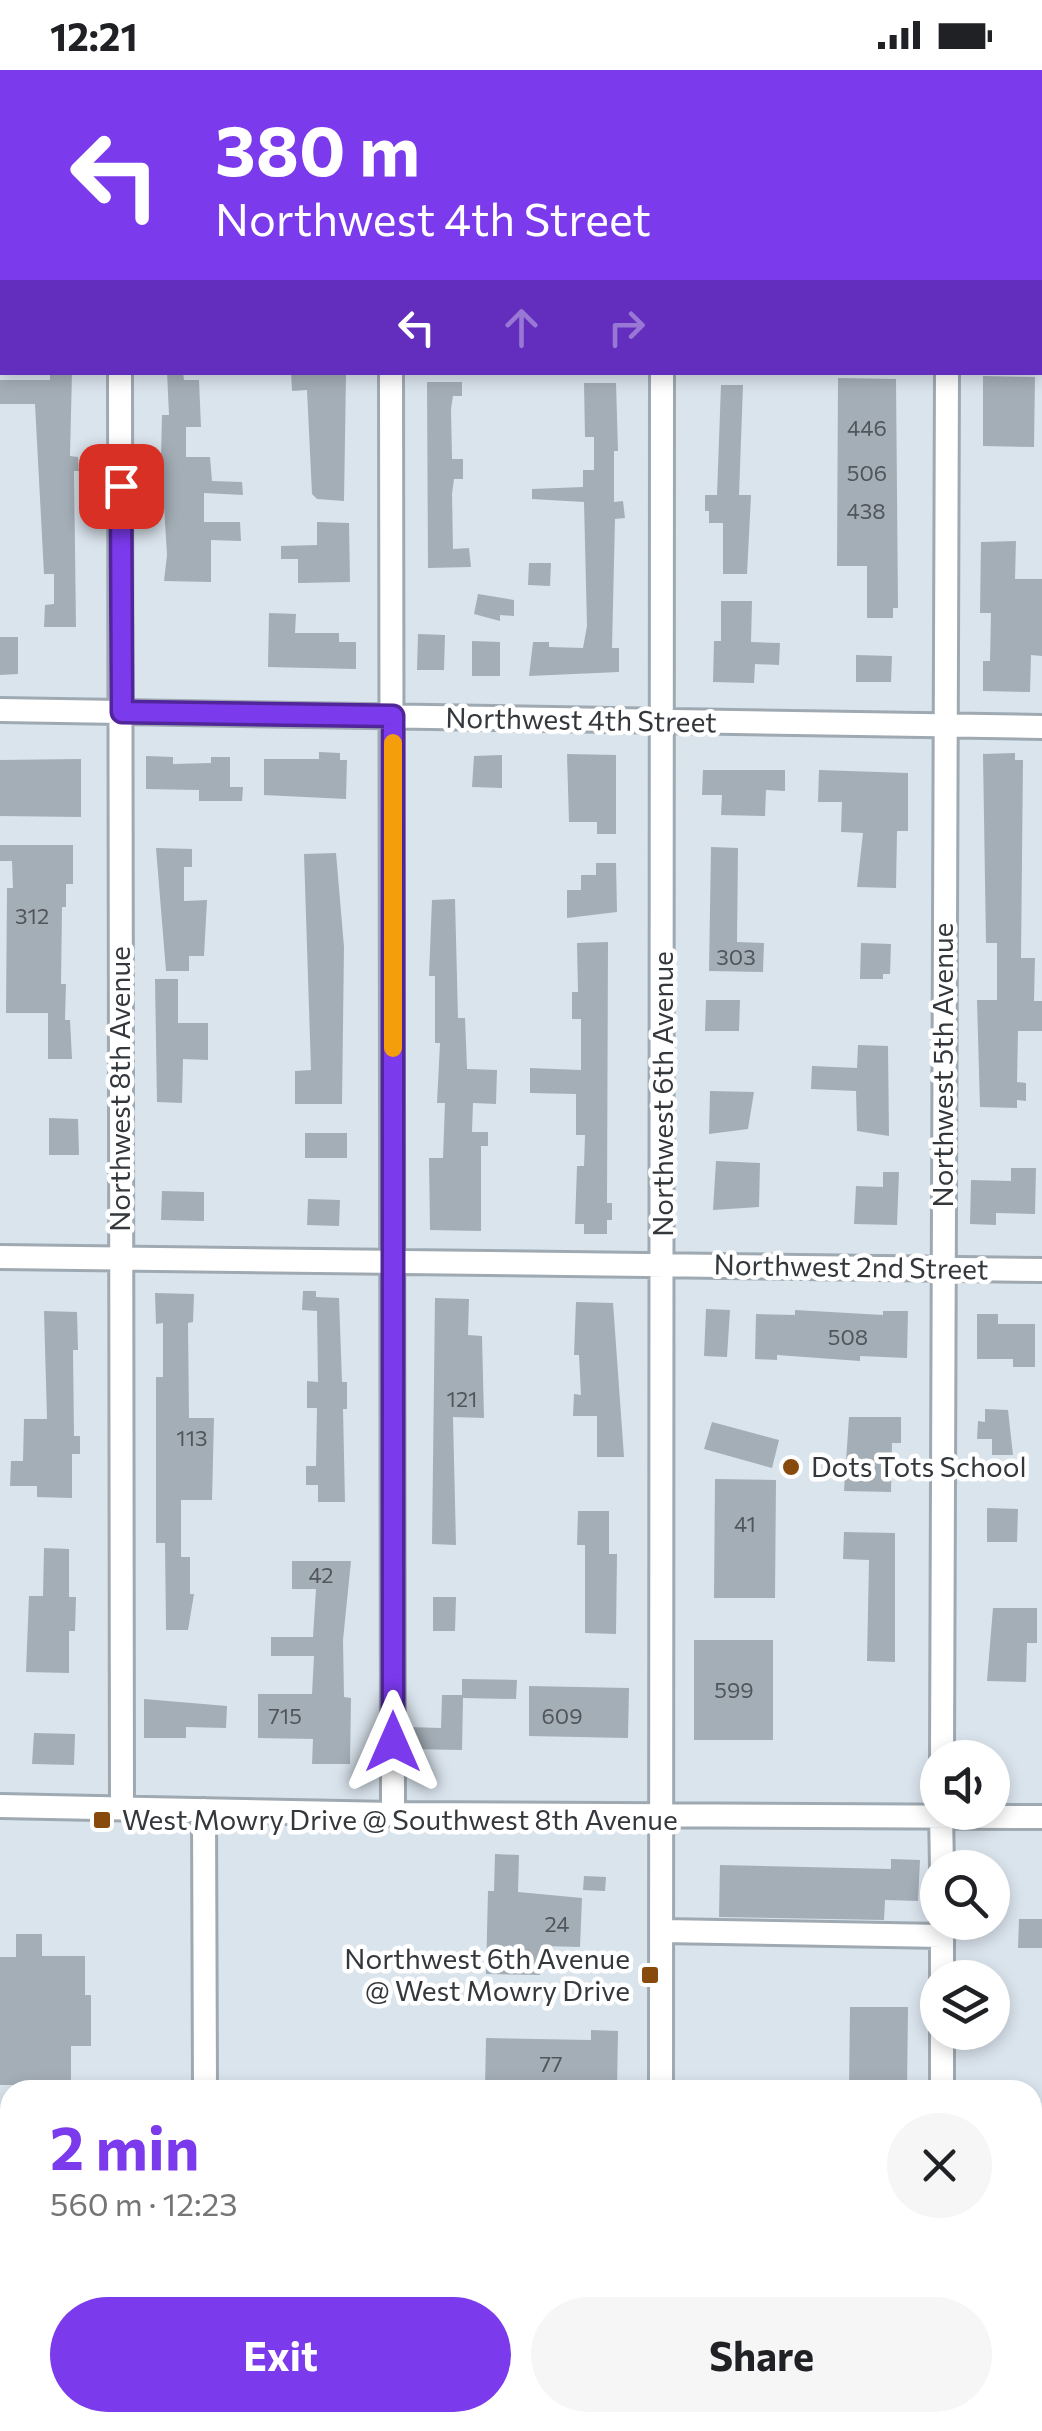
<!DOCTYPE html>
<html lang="en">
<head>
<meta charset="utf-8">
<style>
	:root { --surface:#fff; --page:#f6f6f6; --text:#202124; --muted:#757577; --accent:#7c3aed }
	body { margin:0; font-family:Commissioner,sans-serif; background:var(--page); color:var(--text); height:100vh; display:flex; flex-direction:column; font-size:38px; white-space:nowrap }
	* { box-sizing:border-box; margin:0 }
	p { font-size:32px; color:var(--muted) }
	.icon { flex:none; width:55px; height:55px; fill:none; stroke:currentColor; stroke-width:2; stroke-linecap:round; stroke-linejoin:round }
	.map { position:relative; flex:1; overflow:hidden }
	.details { position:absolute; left:0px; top:2010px; width:1042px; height:352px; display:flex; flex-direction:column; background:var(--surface); border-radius:30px 30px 0 0; box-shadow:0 5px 15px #0003 }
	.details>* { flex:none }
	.hud { position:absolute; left:0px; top:0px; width:1042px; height:305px; box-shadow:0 5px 15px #0003; background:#7c3aed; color:#fff; overflow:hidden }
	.tools { position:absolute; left:920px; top:1670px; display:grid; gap:20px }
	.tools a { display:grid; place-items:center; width:90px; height:90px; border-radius:50%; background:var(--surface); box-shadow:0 5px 15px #0003; font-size:50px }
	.pin { position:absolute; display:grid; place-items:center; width:85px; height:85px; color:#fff; margin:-42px; border-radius:20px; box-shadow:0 5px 15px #0006 }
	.me { position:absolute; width:110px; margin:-55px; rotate:0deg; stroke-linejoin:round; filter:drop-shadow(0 0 8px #0008) }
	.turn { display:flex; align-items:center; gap:35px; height:210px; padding:0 50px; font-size:45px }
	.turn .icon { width:130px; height:130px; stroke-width:2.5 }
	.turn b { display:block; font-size:70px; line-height:85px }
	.lanes { display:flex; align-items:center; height:95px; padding:0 50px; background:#0003; justify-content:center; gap:50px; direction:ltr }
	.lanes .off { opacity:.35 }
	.round { display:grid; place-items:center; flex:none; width:105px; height:105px; border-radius:52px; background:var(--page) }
	.overview { display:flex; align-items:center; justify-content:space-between; height:170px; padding:0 50px }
	h1 { font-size:60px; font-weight:700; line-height:75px; color:var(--accent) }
	.cta { display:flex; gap:20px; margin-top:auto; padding:20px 50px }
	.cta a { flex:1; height:115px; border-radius:60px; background:var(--accent); color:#fff; font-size:40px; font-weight:700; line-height:115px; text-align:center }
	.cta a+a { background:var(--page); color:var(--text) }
	.status { display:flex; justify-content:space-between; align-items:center; height:70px; padding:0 50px; background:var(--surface); direction:ltr }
	.status svg { height:28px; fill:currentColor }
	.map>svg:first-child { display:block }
	.building { fill:#a4aeb7 }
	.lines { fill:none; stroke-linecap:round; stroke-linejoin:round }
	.minor-casing { stroke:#9fa9b1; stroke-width:28 }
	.minor { stroke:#fff; stroke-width:22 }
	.route-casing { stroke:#51269a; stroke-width:25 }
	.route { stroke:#7c3aed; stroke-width:18 }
	.slow { stroke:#f59e0b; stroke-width:18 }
	.poi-dot { fill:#884a0c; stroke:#fff; stroke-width:4 }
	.labels { text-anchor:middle; stroke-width:9; stroke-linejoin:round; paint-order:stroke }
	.number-label { font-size:22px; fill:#50565b }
	.street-label { font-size:28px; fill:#34383c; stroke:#fff }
	.poi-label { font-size:28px; fill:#34383c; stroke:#fff; text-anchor:start }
</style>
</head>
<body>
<div class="status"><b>12:21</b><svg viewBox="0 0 49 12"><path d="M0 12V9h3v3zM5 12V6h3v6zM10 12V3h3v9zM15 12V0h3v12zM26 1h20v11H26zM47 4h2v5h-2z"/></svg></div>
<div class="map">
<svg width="1042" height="2361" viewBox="0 0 1042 2361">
	<rect width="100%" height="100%" fill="#dae4ed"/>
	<path class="building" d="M50 302H72L70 386 78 387 79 401H74L76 557H44L45 535 54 534V504H44L35 334H0V310H50Z
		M167 302H183L184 310H199L201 357H186V387H210L212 411 242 412 243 425 204 423V452H240L241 471 211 470V512L164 511 167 485 161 387 162 345H169Z
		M291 302 346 304 344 431 317 429 312 424 307 320 292 321Z
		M983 306 1035 307 1034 377 983 376Z
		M838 308 896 309 898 538H893V548H867V496H837Z
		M427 312H462V326H453L451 339 452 389H463V409H454L452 424 453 479 469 478 471 497 428 498Z
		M584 313H616L618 381H614V432L623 431 625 448 615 449 612 578H619V602L529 606 533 572H549V577L583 578 587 556 584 432 532 429V419L583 417V400H594V367H585Z
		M721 315H743L739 425H751L747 504H723V453H709V441H705V425H717Z
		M317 452 349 453 350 512 298 513V489H281V476L317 475Z
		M1016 471 1015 509H1042V586L1031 585 1030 622 983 621V591H990L991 543H980L981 472Z
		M529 493H551L550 516 528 515Z
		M478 524 514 530V546L500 545V551L474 544Z
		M721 531H752L751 572 780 573 779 595 755 594 754 613 713 612 714 571H721Z
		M269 543 296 544 295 563H339V572H356V599L268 597Z
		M418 564 445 565 444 600H417Z
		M0 567H18V604L0 605Z
		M472 571 500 572V606H472Z
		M856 585 892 586 891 612H856Z
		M319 682 340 683V690H347L346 729 264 725V689H319Z
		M1015 683V690H1023L1021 888H1035L1034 931H1042V961H1018L1017 1012 1026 1013V1031L1017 1030V1038L980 1037 977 930H997V873H986L983 684Z
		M567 684 616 685V764H597V752H569Z
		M502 685V718L472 717 474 686Z
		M146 686 173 687V694L211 693V687H230V717H243L242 731H199V720L146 719Z
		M81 689V747L0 746V690Z
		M703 700H785V721L766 720 765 746 721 745 722 725H702Z
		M819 700 908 703V761H897L896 818 857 817 863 763 841 762 842 732H818Z
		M0 775H73V814H66V837H62L61 914H66L65 950H70L72 989H48V943H6L7 818H13L12 791H0Z
		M711 777 738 778 737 872 764 873 763 902 709 901Z
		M156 778 192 779V797H184V831L207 830 204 886H189V901H166Z
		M336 783 344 877 342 1034H295V1001L311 1000 304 784Z
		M596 793H616L617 842 567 848V820H581V805H596Z
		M455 829 458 948H465L467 999 497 1000 496 1034 473 1033 472 1062H488V1076H481V1161L430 1160 429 1088H443L445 1033H437L440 973H435V906H429L432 830Z
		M608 872 607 1133H612V1150H607V1164H584V1154H575L577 1096H584L585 1065H576V1024L530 1023V998L581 1000V949H572V922H578L577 873Z
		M861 873 891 874 890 904H883V909H860Z
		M155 909H178V953H208V990L183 989 182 1033 157 1032Z
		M706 930H740L739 961H705Z
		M858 975 888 976 889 1066 857 1061 856 1021 811 1019 812 996 857 998Z
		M710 1021 754 1022 748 1059 709 1064Z
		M49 1048 78 1049 79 1085H49Z
		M305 1063H347V1088H305Z
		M716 1091 760 1093 759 1137 713 1140Z
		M1011 1098H1036L1035 1144 996 1143V1155L970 1154 971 1110 1011 1111Z
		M883 1102H899L897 1155 854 1154 856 1116 883 1117Z
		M162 1121 204 1122V1151L161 1150Z
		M308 1129 340 1130 339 1156 307 1155Z
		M303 1221H316V1227L339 1228 342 1312H347V1339H343L345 1432H318V1415H306V1396H316L317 1338H307V1311L318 1312 317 1241 302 1240Z
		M155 1223 194 1224 193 1252 188 1253 189 1348H214L212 1430H181V1487H190V1524H194L188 1560H166L165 1473H156V1307H163V1253L156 1254Z
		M435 1228 469 1229 468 1265 482 1266 484 1348 453 1347 456 1475 432 1474Z
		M576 1232 613 1233 624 1387H597V1346H573L574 1324 581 1325 579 1285H574Z
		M706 1239 730 1240 727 1287 704 1286Z
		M795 1240 883 1245V1241H908L907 1288 860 1286V1291L777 1285V1290L755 1289 756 1244 795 1245Z
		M44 1241 77 1242 78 1280H73L74 1366H80V1384H72V1428L37 1427V1416H10L11 1391H23L24 1349H47Z
		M977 1244H998V1254H1035V1297H1013V1289H977Z
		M985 1339 1008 1340 1013 1385H992V1369H977L978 1351 985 1352Z
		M849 1347H901V1373H892L891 1422 844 1421Z
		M712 1352 779 1370 772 1398 704 1379Z
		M715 1409 776 1410 775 1528H714Z
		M987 1438 1018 1439 1017 1472H987Z
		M578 1441H609V1484H617L616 1564 585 1563V1475H577Z
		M844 1462 895 1463V1592L867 1591 869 1490 843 1489Z
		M44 1478 69 1479V1527H76L75 1561H69V1603L26 1602 29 1526H43Z
		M292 1491H351L343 1570 344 1627 351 1628 350 1694H312L313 1669 258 1668V1624H312L314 1586H271V1567H313L316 1519H292Z
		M433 1527H456L455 1561H433Z
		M993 1538H1037V1573H1027L1026 1612 987 1611Z
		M694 1570H773V1670H694Z
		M462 1609 517 1610 516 1629 463 1628 462 1680 408 1679V1657L441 1658 442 1625H462Z
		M529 1616 629 1618 628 1668 529 1666Z
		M144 1629 227 1636 226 1658 186 1657V1668H144Z
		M34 1663 75 1664 74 1695 32 1694Z
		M495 1784 519 1785 518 1822 582 1828 580 1877 541 1876 540 1905 486 1904 488 1821H494Z
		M891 1789 920 1790 918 1831 885 1830 884 1850 719 1847 720 1795 891 1799Z
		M584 1806 606 1807 605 1821 583 1820Z
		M1019 1849H1042V1878H1018Z
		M16 1864H42V1886H85V1925H91V1976H71V2015H0V1887H16Z
		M850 1937H908L907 2020H849Z
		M591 1960 618 1961 617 2020 485 2018 486 1968 591 1970Z"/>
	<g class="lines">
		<defs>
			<path id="minor" d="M119 0V2
				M390 0V2
				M662 2V0
				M0 96H2
				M1040 112H1042
				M120 302 122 1736
				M391 302 393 1744
				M0 640 1042 657
				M0 1187 1042 1200
				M942 1688 947 302
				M0 1736 393 1744 1042 1747
				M204 1740 205 2020
				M941 1742 942 1798
				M942 1852V1908
				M662 1861 942 1866
				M942 1962V2020
				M661 2020 662 302
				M0 2092H10
				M1032 2282H1042
				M662 2352V2361
				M942 2361V2352"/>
		</defs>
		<use href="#minor" class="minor-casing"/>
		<use href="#minor" class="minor"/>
	</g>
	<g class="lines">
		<defs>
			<path id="route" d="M121 416 122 642 393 646V1672"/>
		</defs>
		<use href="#route" class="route-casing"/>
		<use href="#route" class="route"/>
		<path class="slow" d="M393 978V673"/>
	</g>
	<g class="poi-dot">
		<circle cx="791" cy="1397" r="10"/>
		<rect x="92" y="1740" width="20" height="20" rx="5"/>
		<rect x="640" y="1895" width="20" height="20" rx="5"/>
	</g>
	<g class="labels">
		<g class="number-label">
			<text x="867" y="366">446</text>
			<text x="867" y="411">506</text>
			<text x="866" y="449">438</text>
			<text x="32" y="854">312</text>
			<text x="736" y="895">303</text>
			<text x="848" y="1275">508</text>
			<text x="462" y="1337">121</text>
			<text x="192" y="1376">113</text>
			<text x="745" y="1462">41</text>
			<text x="321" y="1513">42</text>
			<text x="734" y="1628">599</text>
			<text x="285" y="1654">715</text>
			<text x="562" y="1654">609</text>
			<text x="557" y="1862">24</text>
			<text x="551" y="2002">77</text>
		</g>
		<g class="street-label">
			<text transform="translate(581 650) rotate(1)" y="10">Northwest 4th Street</text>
			<text transform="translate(943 995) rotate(-90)" y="10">Northwest 5th Avenue</text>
			<text transform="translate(120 1019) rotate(-90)" y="10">Northwest 8th Avenue</text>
			<text transform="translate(663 1024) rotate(-90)" y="10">Northwest 6th Avenue</text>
			<text transform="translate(851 1197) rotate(1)" y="10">Northwest 2nd Street</text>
		</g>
		<g class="poi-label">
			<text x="811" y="1407">Dots Tots School</text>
			<text x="122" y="1760">West Mowry Drive @ Southwest 8th Avenue</text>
			<text x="630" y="1899" text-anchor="end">Northwest 6th Avenue<tspan x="630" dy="32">@ West Mowry Drive</tspan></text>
		</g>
	</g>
</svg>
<div class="tools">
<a><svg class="icon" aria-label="sound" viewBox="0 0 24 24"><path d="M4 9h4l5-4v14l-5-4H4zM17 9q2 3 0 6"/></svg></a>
<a><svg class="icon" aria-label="search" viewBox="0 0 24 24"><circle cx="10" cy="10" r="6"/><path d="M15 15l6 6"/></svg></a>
<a><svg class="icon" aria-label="layers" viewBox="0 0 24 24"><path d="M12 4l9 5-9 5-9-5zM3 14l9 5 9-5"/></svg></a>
</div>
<div class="pin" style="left:121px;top:416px;background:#d93025"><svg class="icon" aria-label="arrive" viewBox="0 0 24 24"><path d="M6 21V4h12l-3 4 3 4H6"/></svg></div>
<svg class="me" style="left:393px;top:1672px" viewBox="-20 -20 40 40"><path d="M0-17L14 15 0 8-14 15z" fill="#7c3aed" stroke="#fff" stroke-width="4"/></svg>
<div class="hud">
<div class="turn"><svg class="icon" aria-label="left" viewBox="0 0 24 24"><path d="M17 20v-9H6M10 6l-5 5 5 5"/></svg><div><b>380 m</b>Northwest 4th Street</div></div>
<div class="lanes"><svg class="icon" aria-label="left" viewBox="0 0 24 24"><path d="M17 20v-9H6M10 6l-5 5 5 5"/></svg><svg class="icon off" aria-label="ahead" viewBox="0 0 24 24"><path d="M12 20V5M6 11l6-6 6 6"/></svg><svg class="icon off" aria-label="right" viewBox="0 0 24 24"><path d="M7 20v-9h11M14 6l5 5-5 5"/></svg></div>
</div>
<section class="details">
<div class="overview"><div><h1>2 min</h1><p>560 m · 12:23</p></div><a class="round"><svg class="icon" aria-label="close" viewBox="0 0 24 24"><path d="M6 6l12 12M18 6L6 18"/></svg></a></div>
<div class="cta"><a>Exit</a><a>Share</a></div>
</section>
</div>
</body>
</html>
